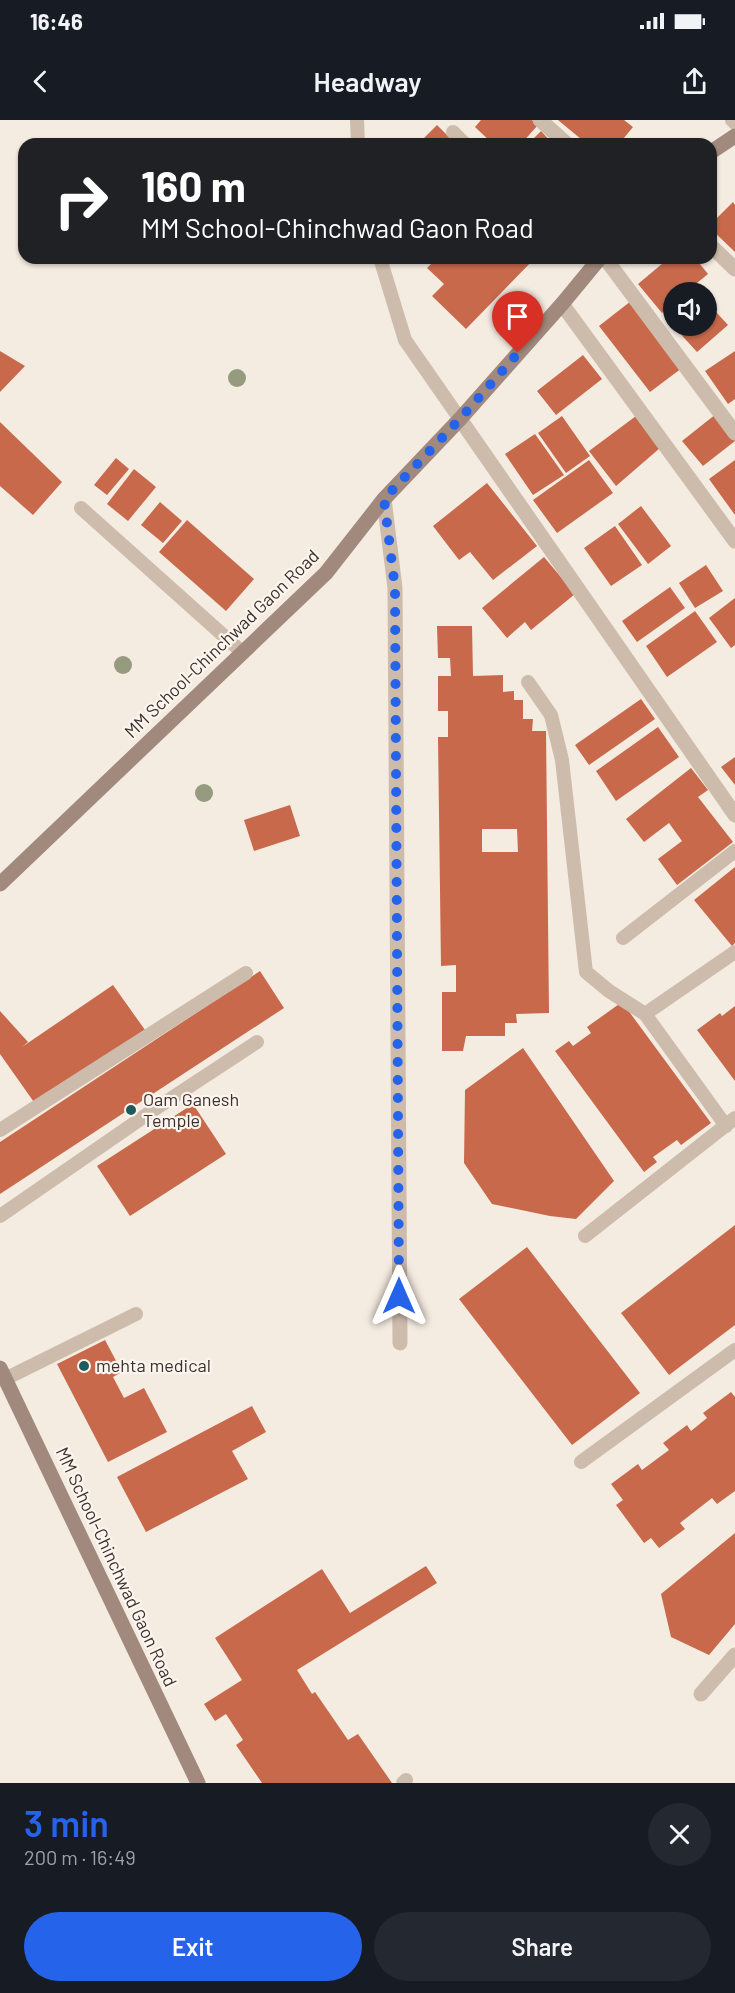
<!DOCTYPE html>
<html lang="en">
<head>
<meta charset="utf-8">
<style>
	:root { --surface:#171b24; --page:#242831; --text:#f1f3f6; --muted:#9ea1a6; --accent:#2563eb }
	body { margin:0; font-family:Barlow,sans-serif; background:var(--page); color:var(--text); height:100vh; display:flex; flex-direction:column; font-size:22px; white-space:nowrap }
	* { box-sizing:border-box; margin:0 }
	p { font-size:20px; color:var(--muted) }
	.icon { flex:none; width:33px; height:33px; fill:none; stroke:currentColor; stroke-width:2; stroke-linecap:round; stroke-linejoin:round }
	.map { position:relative; height:1663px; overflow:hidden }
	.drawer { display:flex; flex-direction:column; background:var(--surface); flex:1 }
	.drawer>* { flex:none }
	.top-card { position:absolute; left:18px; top:18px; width:699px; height:126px; border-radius:18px; box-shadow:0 2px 4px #0004; background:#202124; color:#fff; overflow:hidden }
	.controls { position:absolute; left:663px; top:162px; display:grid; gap:12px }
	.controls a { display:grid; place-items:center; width:54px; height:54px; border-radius:50%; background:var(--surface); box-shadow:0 2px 4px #0004; font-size:30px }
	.pin { position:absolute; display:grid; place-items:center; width:51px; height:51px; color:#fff; margin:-62px -26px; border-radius:50% 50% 50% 0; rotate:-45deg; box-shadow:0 0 6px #0007 }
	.pin .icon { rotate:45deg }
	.me { position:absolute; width:66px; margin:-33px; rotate:0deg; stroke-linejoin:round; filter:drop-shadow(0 0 4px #0008) }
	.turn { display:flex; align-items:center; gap:21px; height:126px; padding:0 24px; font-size:27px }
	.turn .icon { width:78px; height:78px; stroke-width:2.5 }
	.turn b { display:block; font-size:42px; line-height:51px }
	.round { display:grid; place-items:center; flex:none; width:63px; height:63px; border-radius:32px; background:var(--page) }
	.head { display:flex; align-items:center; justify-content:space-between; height:102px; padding:0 24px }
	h1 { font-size:36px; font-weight:600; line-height:45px; color:var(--accent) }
	.cta { display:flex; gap:12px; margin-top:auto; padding:12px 24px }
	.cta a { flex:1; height:69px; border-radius:36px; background:var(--accent); color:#fff; font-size:24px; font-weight:600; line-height:69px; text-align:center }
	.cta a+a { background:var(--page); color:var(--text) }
	.status { display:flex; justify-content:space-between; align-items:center; height:42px; padding:0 30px; background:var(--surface); direction:ltr }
	.status svg { height:16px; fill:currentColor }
	header { display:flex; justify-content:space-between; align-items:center; height:78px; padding:0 24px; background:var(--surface); font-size:27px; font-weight:600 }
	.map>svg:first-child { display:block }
	.building { fill:#c8694b; fill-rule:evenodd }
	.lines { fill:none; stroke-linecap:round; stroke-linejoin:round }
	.lane { stroke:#cdbbac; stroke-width:14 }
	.street { stroke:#cdbbac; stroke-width:15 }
	.secondary { stroke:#a18a7d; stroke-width:15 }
	.tree { fill:#969b7f }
	.route { stroke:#2563eb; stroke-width:10; stroke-dasharray:0 18 }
	.poi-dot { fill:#1f5a5e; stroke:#fbf5ee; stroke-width:2 }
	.labels { text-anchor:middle; stroke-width:4.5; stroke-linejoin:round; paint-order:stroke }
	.street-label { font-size:18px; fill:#3b302b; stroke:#fbf5ee }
	.poi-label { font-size:18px; fill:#3b302b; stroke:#fbf5ee; text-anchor:start }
</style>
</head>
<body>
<div class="status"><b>16:46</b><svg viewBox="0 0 49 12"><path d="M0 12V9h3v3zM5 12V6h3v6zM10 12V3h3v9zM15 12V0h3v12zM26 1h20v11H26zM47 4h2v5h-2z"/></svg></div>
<header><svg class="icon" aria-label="back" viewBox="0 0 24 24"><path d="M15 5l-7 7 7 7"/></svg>Headway<svg class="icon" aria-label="share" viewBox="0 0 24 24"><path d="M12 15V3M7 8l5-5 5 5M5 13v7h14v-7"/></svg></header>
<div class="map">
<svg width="735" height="1663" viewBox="0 0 735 1663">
	<rect width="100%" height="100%" fill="#f4ebe1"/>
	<path class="building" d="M481 0H532L538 5 521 24H493L475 7Z
		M558 0H624L633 7 619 24H587Z
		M437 5 456 24H418Z
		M541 11 553 24H528Z
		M733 82 735 85V132L711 109V104Z
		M437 138H535L466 209 432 176 444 164 427 148Z
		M669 138H695L708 154 686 172H674V183L662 193 638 164Z
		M631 181 682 248 650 272 599 206Z
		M706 181 728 205 697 232 666 198 674 191V206H706Z
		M0 231 25 246 0 272Z
		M735 231V279L728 284 705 251Z
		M583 235 602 259 556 295 537 271Z
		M716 294 735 318V321L703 346 682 321Z
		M562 296 590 336 566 353 538 313Z
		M636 296 660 328 616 366 589 331Z
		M0 302 62 362 33 395 0 366Z
		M535 314 564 355 533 375 505 334Z
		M116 338 129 349 107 375 94 365Z
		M589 340 613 373 557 413 533 380Z
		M735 340V395L709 359Z
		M134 349 156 367 128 401 107 384Z
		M487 363 537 426 493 460 470 432 459 440 433 406Z
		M160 382 182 401 163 423 141 405Z
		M641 386 671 426 648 444 618 404Z
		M187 400 254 459 226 491 159 432Z
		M615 406 642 445 611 466 584 428Z
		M544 437 575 474 531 510 525 502 507 518 482 488Z
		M706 445 723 471 695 488 679 463Z
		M670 467 685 488 637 522 622 501Z
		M735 478V525L731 528 709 498Z
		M695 491 717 522 667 557 646 526Z
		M437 506H472L473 556 503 555V572L514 571V580H523V599H533L532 611H546L549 893 516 894 517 903H505V916H466L463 931H442V872H456V845L441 846 438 617H448V591H438V556H451L450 538H438ZM482 709H517L518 732H482Z
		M641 579 655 599 589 645 575 625Z
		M658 607 679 637 616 681 596 651Z
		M735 637V665L721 647Z
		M691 648 708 670 698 677 733 722 677 765 658 739 682 721 669 703 644 722 626 699Z
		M290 685 300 716 254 731 244 700Z
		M735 747V823L732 826 694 780Z
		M260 851 284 888 0 1074V1022Z
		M113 865 145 910 36 985 0 934V891L28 922 22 927Z
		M622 882 711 1003 681 1025 677 1020 653 1037 657 1042 644 1052 555 931 569 921 573 926 591 913 587 907Z
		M735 886V961L697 910 720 893 722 896Z
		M523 928 614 1061 576 1099 550 1096 492 1084 464 1043 465 970Z
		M193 984 226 1034 130 1096 97 1046Z
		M735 1105V1205L669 1255 621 1193Z
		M527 1127 640 1273 572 1325 459 1179Z
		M105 1220 122 1252 113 1257 124 1278 144 1268 167 1312 108 1342 57 1244Z
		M731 1272 735 1277V1371L717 1384 712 1378 680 1403 685 1409 659 1428 651 1418 644 1423 616 1385 623 1380 611 1364 638 1344 642 1350 669 1330 663 1323 687 1305 691 1311 707 1298 703 1293Z
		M252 1286 266 1312 232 1331 248 1359 146 1412 117 1357Z
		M735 1413V1504L709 1535 671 1517 661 1474Z
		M426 1446 437 1463 297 1550 312 1574 315 1572 348 1620 358 1614 392 1663H262L236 1625 243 1620 226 1594 215 1601 204 1584 242 1560 215 1518 322 1449 350 1493Z"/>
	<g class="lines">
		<path class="lane" d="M357 0 358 24
			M732 0 735 3
			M453 12 465 24
			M380 138 405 220 460 299
			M81 388 243 533
			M528 562 551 595 562 640 586 852 609 871 645 894 735 832
			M623 818 735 731
			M645 894 726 1006
			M0 1010 246 853
			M0 1096 152 991 257 922
			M585 1116 735 998
			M5 1259 136 1194
			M581 1342 735 1230
			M403 1663 406 1660"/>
		<path class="street" d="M540 0 567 24
			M711 126 735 149
			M605 138 735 313
			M562 184 735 421
			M460 299 735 695
			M384 379 395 468 400 1223
			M701 1574 735 1535"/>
		<path class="secondary" d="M711 32 735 16
			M0 764 326 453 384 379 460 299 562 184 600 138
			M0 1248 198 1663"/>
	</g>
	<g class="tree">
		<circle cx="237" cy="258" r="9"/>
		<circle cx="123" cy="545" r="9"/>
		<circle cx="204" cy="673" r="9"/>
	</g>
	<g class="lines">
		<path class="route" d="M399 1176 395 468 384 379 460 299 518 233"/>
	</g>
	<g class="poi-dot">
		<circle cx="131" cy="990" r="6"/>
		<circle cx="84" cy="1246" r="6"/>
	</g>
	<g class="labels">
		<g class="street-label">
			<text transform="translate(222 524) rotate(-44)" y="6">MM School-Chinchwad Gaon Road</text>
			<text transform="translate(116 1447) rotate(65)" y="6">MM School-Chinchwad Gaon Road</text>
		</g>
		<g class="poi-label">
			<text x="143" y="986">Oam Ganesh<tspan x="143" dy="21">Temple</tspan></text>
			<text x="96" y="1252">mehta medical</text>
		</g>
	</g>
</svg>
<div class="controls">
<a><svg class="icon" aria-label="sound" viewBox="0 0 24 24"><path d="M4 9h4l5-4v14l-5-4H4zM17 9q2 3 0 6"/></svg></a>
</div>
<div class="pin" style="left:518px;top:233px;background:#d93025"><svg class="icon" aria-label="arrive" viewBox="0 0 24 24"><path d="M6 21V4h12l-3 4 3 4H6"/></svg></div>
<svg class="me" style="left:399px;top:1176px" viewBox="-20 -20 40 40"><path d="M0-17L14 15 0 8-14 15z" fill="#2563eb" stroke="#fff" stroke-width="4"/></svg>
<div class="top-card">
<div class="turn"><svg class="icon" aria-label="right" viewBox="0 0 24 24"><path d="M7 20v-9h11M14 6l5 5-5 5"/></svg><div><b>160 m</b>MM School-Chinchwad Gaon Road</div></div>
</div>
</div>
<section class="drawer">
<div class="head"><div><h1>3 min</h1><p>200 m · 16:49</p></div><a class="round"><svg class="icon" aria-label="close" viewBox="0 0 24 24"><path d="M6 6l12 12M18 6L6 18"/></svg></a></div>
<div class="cta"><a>Exit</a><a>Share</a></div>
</section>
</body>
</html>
